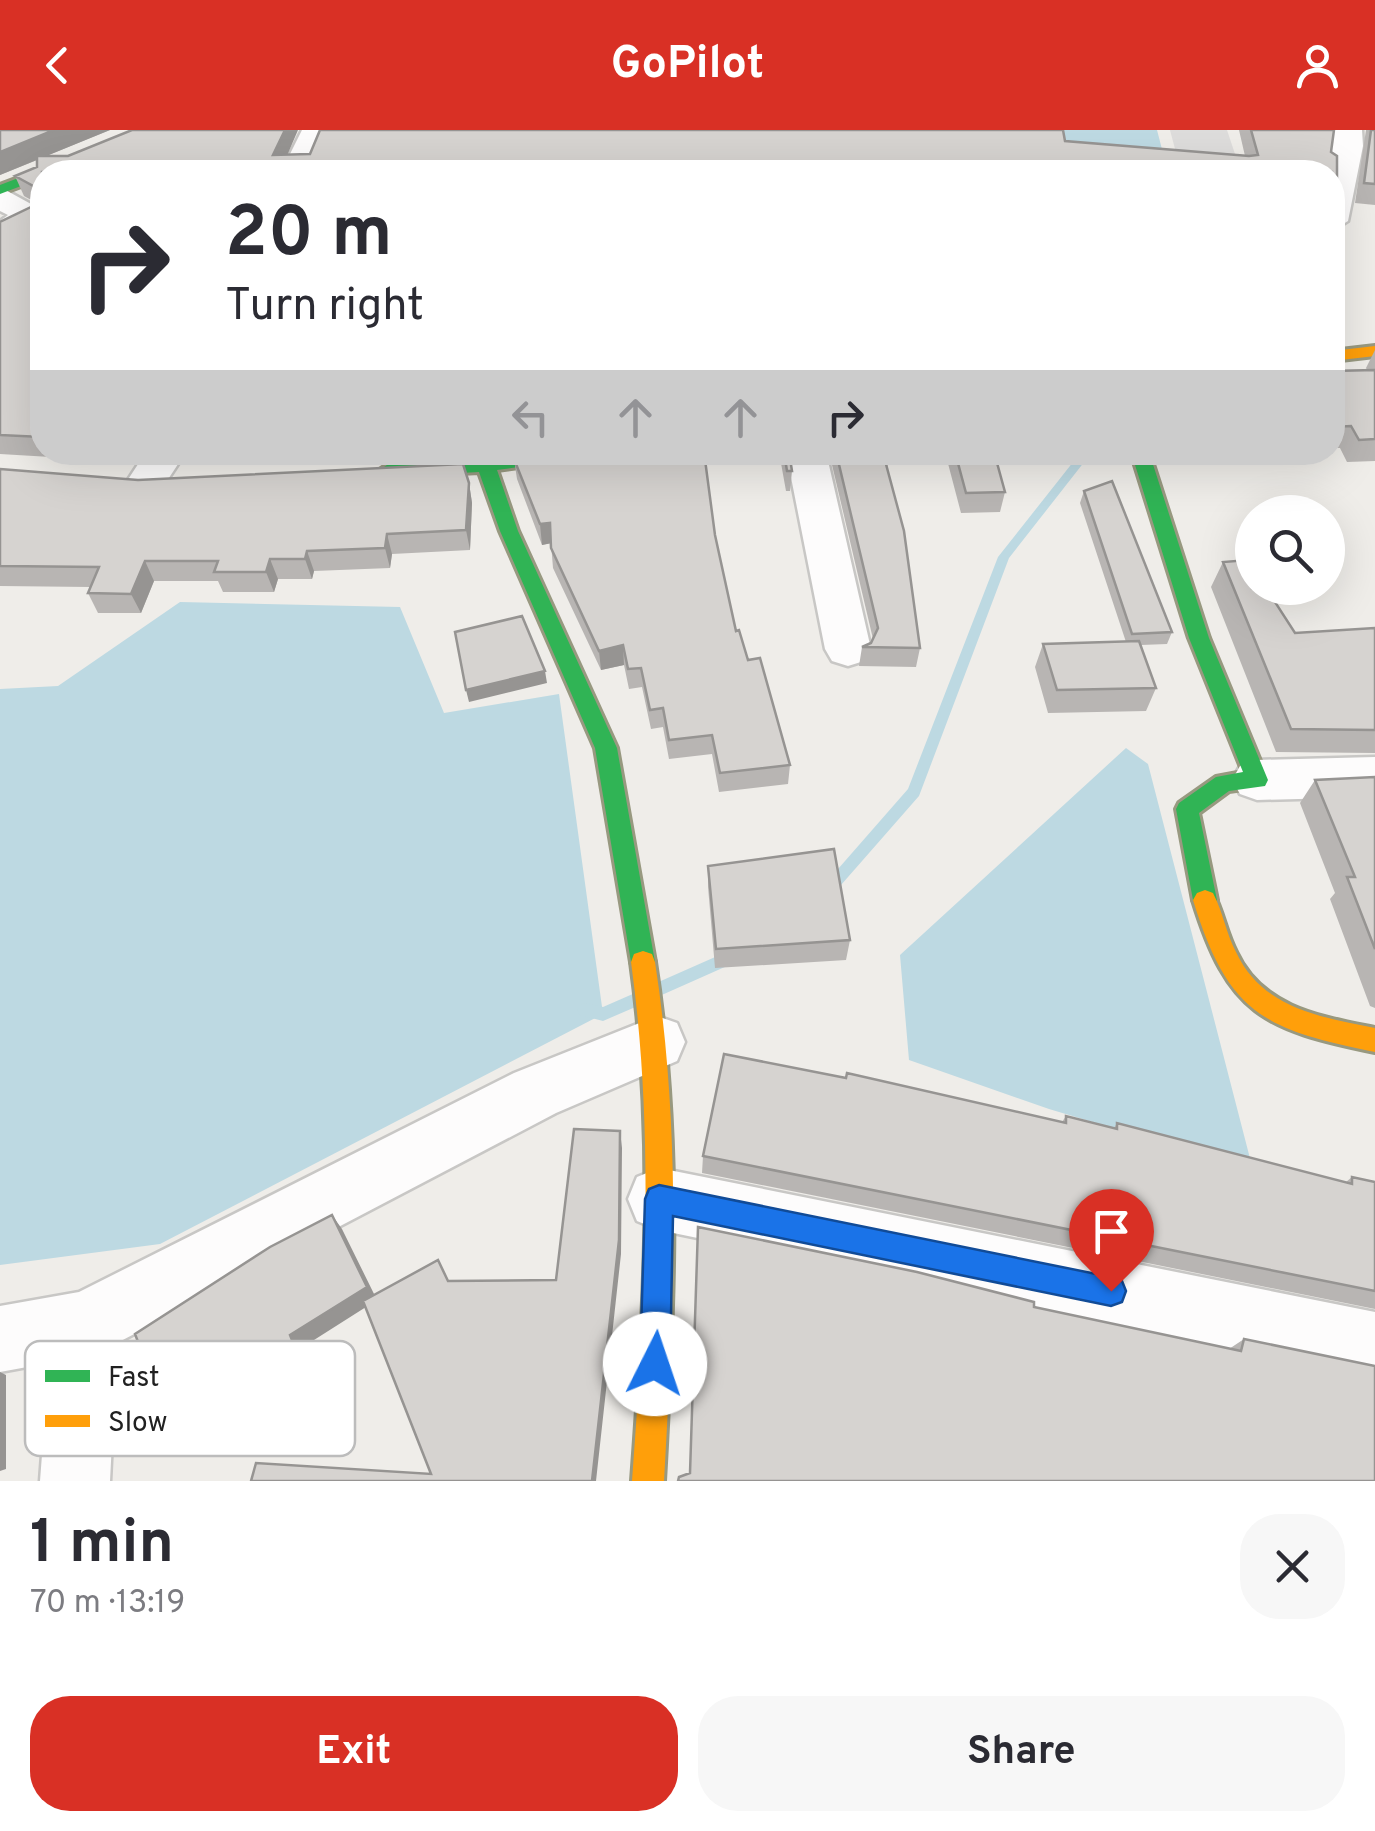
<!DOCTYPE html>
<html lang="en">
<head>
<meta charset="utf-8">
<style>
	:root { --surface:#fff; --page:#f7f7f7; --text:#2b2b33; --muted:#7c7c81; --accent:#d93025 }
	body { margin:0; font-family:Overpass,sans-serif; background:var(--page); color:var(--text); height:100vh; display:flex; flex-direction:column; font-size:38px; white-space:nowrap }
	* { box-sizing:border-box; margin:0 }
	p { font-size:32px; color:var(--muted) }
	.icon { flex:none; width:55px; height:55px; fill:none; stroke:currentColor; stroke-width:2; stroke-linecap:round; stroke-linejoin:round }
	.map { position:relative; height:1351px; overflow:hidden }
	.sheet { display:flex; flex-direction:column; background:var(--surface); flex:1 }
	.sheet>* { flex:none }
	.guide { position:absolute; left:30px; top:30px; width:1315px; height:305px; border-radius:40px; box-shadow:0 10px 40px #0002; background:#fff; color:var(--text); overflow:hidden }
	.buttons { position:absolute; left:1235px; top:365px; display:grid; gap:20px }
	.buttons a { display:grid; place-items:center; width:110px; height:110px; border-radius:50%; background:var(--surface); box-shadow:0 10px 40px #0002; font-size:50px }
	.pin { position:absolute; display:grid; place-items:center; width:85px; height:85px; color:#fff; margin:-102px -42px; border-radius:50% 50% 50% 0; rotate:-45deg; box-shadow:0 0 10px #0007 }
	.pin .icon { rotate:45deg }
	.me { position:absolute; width:110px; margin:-55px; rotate:4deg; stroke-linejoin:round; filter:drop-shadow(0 0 8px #0008) }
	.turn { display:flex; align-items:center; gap:35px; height:210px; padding:0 30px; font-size:45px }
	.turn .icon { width:130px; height:130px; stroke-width:2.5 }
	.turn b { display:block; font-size:70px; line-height:85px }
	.lanes { display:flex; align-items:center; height:95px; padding:0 30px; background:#0003; justify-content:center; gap:50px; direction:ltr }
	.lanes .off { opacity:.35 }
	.round { display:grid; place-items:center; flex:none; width:105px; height:105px; border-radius:40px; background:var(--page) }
	.head { display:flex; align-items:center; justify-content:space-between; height:170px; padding:0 30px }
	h1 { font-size:60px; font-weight:700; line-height:75px }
	.primary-button { display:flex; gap:20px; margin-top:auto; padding:20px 30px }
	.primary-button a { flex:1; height:115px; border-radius:40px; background:var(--accent); color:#fff; font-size:40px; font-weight:700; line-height:115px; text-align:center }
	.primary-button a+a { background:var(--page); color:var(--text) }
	header { display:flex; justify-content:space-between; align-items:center; height:130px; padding:0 30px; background:var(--accent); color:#fff; font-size:45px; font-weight:700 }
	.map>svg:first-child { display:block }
	.religious { fill:#dddcdb }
	.water { fill:#bdd9e2 }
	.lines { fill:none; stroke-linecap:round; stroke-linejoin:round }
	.stream { fill:#bdd9e2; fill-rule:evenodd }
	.street-casing { stroke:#c8c7c5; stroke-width:5 }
	.fast-casing { stroke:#989980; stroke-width:6 }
	.slow-casing { stroke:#989980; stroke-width:6 }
	.street { fill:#fdfcfc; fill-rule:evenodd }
	.fast { fill:#30b455; fill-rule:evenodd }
	.slow { fill:#ff9f0a; fill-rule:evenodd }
	.wall { fill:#b8b5b3 }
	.shaded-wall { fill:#969492 }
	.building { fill:#d6d3d0; stroke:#969492; stroke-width:2.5 }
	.route { fill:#1a73e8; stroke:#114b97; stroke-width:2.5 }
	.key { fill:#fff; stroke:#bcbcbc; stroke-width:2.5 }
	.key-label { font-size:28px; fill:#212121 }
</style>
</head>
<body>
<header><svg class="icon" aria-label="back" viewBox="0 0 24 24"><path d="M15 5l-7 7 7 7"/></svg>GoPilot<svg class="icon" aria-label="person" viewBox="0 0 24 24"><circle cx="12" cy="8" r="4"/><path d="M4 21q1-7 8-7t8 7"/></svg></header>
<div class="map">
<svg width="1375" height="1351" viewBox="0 0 1375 1351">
	<rect width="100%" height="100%" fill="#efede9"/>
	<path class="religious" d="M1170 0H1227L1239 36 1179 34Z"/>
	<path class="water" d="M1061 0H1157L1164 27 1065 22Z
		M180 472 400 477 444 583 559 564 603 884 160 1114 0 1135V559L58 556Z
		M1126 618 1148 634 1253 1040 1049 979 909 930 900 825Z"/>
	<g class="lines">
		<path class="stream" d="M1081 322H1092L1009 428 919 666 834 763 829 765 824 763 822 759 824 755 908 659 998 427Z
			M731 820 736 822 738 827 736 832 664 864 659 866 654 864 651 859 654 854Z
			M635 863 640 865 643 870 640 875 603 891 580 885 577 880 580 875 585 873 603 877Z"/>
		<defs>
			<path id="street" d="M302 0H332L311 42H281Z
				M1332 0H1362L1363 16 1348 91 1332 101V42H1327Z
				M0 57 42 80V92L0 116V91L8 85 0 81Z
				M146 322H186L161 360 147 364 133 360 127 351Z
				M786 322H826L871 519 864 531 848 536 832 531 825 519Z
				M1375 627V667L1257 670 1240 664 1232 650 1240 636 1257 630Z
				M657 886 677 893 685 912 677 931 556 983 117 1213 110 1351H40L49 1233 0 1242V1176L79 1162 514 943Z
				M659 1038 1375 1182V1248L659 1100 637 1091 628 1069 637 1047Z"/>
			<path id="fast" d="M42 39 49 42H42V48L0 64V55Z
				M478 322H496L495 329 540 322H592L583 328 497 340 518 401 617 618 655 832 652 840 643 843 634 840 631 832 595 618 500 401 479 342 387 347 378 341 387 335 477 331Z
				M1131 322H1149L1209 508 1268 650 1265 656 1229 661 1199 683 1217 770 1213 777 1205 780 1197 777 1193 770 1176 679 1179 673 1216 647 1243 642 1189 508Z"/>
			<path id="slow" d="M1375 216V226L1332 231V221Z
				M1205 760 1213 763C1223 782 1226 803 1236 822 1262 878 1320 887 1375 898V922C1263 899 1228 884 1193 770L1197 763Z
				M643 821 652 824 655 832C682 1005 674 1177 664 1351H632C645 1177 655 1005 631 832L634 824Z"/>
		</defs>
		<use href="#street" class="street-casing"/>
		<use href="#fast" class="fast-casing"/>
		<use href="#slow" class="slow-casing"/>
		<use href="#street" class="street"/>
		<use href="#fast" class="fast"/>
		<use href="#slow" class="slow"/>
	</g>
	<path class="wall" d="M0 0H110L46 26 287 25 1065 11 1245 26 1239 0H1334L1331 22 1337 50 1332 60V42H42V322H143L135 332 0 324V92L35 75V72L24 66 15 46 37 37V30L0 45Z
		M1366 0H1375V75L1355 73Z
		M1375 220V331L1347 332 1340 318H1332V241L1367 240 1366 238Z
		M182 322H375L185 331Z
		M779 322H789L792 341 790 361H786Z
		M829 322H890L887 338 920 518 916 537 859 536 862 517 871 513 873 509Z
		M945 322H1034L1032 331 996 333 1005 362 1000 382 961 383Z
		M514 329 715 405 736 501 790 635 788 654 719 662 712 624 669 629 663 597 651 599 642 557 629 559 624 535 601 540 553 438 551 413 542 415 517 349Z
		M0 339 138 350 469 353 472 373 470 420 392 424 390 438 314 441 312 449H278L274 462H223L218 451H154L141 483H98L88 463 90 457 0 456Z
		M1084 361 1172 502 1167 514 1141 515 1156 558 1146 581 1048 583 1035 537 1043 514 1126 512 1080 373Z
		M1223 432 1295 503 1375 498V623L1276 622 1211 457Z
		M1375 647V878L1370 876 1330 769 1335 763 1300 673 1315 650Z
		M708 736 850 810 846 830 715 838 708 757Z
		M1066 986 1114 998 1117 993 1346 1052 1352 1047 1375 1052V1179L702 1043 703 1026 1062 992Z
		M1034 1177 1229 1219 1244 1209 1375 1236 690 1343Z"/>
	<path class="shaded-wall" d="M54 0H110L0 45V22Z
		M285 0H298L280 42 273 25Z
		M131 322H143L135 332Z
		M469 353 472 373 470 420 466 400Z
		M550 393 552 413 542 415 540 394Z
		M387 404 392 424 390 438 385 418Z
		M307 421 314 441 312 449 305 429Z
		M270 429 278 449 274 462 266 442Z
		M145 431 154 451 141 483 131 464Z
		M623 515 624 535 601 540 599 521Z
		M545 541 547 553 469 572 466 560Z
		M620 1001 622 1018 621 1124 596 1351H592Z
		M332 1085 342 1099 377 1170 303 1217 307 1226 246 1264 237 1258 182 1292 165 1283 290 1205Z
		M0 1242 6 1245V1339L0 1341Z"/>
	<path class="building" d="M0 0H54L0 22Z
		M132 0H285L273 25 310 24 320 0H1063L1065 11 1249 26 1258 25 1251 0H1334L1331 22 1337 26V50H1332V42H42V307L0 305V92L35 75V57L15 46 37 37V26H68Z
		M1371 0H1375V54L1364 53Z
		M1375 240V309L1359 310 1351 296 1332 297V241Z
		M554 322H704L715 405 736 501 739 500 748 530 760 528 790 635 720 643 712 605 669 610 663 578 650 580 641 538 628 539 623 515 599 521 551 418 550 393 540 394 514 329Z
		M784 322H789L792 341H787Z
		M836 322H890L883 323 904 401 920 518 862 517 871 513 878 498Z
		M955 322H994L1005 362 966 363Z
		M463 334 469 353 466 400 387 404 385 418 307 421 305 429H270L266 442H214L218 431H145L131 464 88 463 99 437 0 436V339L138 350Z
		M1112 351 1172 502 1132 504 1084 361Z
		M1248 430 1252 437V458H1266L1295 503 1375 498V600L1291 599 1223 432Z
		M522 486 545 541 466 560 455 502Z
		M1139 511 1156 558 1057 560 1043 514Z
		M1375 647V819L1347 747H1355L1315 650Z
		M834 719 850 810 716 819 708 736Z
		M724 924 846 948 847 943 1066 993V986L1117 999V993L1352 1054V1047L1375 1052V1161L703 1026Z
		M574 999 620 1001 619 1110 592 1351H251L256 1333 431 1344 363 1171 438 1130 448 1151 556 1150Z
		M332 1085 367 1157 290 1205 294 1215 232 1254 227 1244 165 1283 135 1204 270 1117Z
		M698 1097 917 1142 1034 1172V1177L1241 1221 1244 1209 1375 1236V1351H678L679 1347 690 1343Z"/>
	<path class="route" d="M659 1055 1111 1147 1122 1151 1126 1161 1122 1172 1111 1176 673 1086 670 1234 666 1245 655 1250 645 1245 640 1234 645 1069 649 1059Z"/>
	<rect x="25" y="1211" width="330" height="115" rx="15" class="key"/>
	<rect x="45" y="1240" width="45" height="12" fill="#30b455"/>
	<rect x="45" y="1285" width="45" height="12" fill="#ff9f0a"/>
	<g class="key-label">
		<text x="108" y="1256">Fast</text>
		<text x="108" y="1301">Slow</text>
	</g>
</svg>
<div class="buttons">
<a><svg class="icon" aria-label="search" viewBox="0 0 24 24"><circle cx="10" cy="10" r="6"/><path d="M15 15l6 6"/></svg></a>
</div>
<div class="pin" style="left:1111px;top:1161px;background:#d93025"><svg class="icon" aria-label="arrive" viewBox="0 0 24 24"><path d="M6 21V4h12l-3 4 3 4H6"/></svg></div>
<svg class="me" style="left:655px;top:1234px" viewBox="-20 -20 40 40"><circle r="19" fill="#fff"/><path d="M0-13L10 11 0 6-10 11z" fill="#1a73e8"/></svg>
<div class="guide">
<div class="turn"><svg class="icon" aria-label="right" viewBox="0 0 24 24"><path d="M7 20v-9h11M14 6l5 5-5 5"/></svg><div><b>20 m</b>Turn right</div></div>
<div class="lanes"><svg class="icon off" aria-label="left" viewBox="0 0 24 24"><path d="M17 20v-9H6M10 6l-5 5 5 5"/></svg><svg class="icon off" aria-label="ahead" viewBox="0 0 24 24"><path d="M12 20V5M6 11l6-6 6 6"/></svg><svg class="icon off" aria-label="ahead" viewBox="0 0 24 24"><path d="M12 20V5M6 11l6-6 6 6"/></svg><svg class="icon" aria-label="right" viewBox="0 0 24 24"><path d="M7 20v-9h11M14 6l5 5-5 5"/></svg></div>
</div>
</div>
<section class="sheet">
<div class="head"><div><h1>1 min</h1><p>70 m · 13:19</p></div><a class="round"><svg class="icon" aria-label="close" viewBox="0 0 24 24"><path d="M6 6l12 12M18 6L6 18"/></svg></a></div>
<div class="primary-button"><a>Exit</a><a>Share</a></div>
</section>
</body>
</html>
